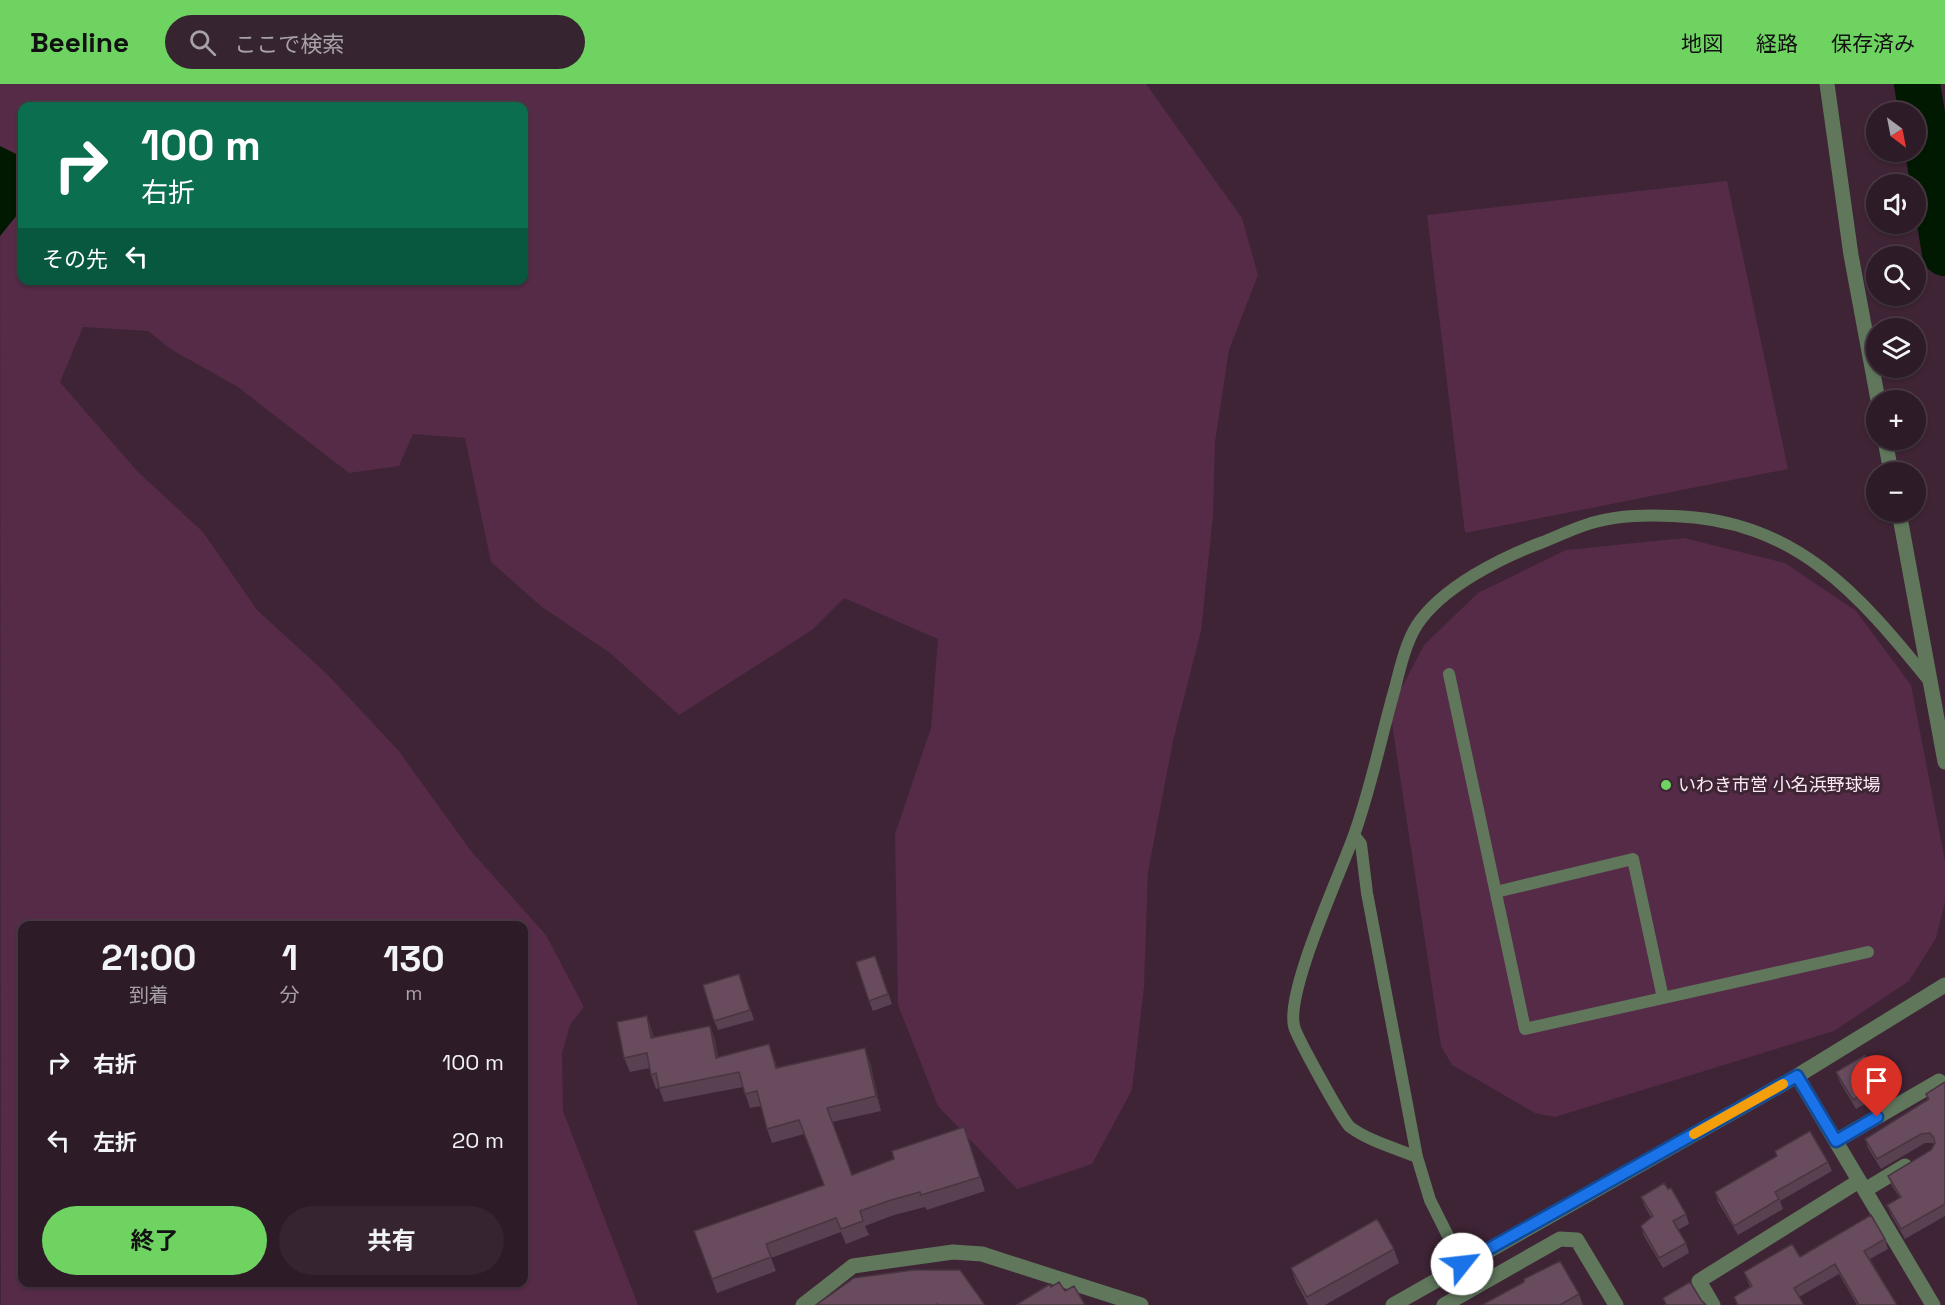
<!DOCTYPE html>
<html lang="ja">
<head>
<meta charset="utf-8">
<style>
	:root { --surface:#2e1b28; --page:#362430; --text:#f1f3f6; --muted:#a7a1a8; --line:#493945; --accent:#6ed361 }
	body { margin:0; font-family:"Space Grotesk","Noto Sans JP",sans-serif; background:var(--page); color:var(--text); height:100vh; display:flex; flex-direction:column; font-size:22px; white-space:nowrap }
	* { box-sizing:border-box; margin:0 }
	p { font-size:20px; color:var(--muted) }
	.icon { flex:none; width:33px; height:33px; fill:none; stroke:currentColor; stroke-width:2; stroke-linecap:round; stroke-linejoin:round }
	.map { position:relative; flex:1; overflow:hidden }
	.panel { position:absolute; left:18px; top:837px; width:510px; height:366px; display:flex; flex-direction:column; background:var(--surface); border-radius:12px; box-shadow:0 2px 4px #0004,0 0 0 2px var(--line) }
	.panel>* { flex:none }
	.banner { position:absolute; left:18px; top:18px; width:510px; height:183px; border-radius:12px; box-shadow:0 2px 4px #0004,0 0 0 2px var(--line); background:#0b6e4f; color:#fff; overflow:hidden }
	.needle { width:39px; rotate:148deg }
	.fabs { position:absolute; left:1866px; top:18px; display:grid; gap:12px }
	.fabs a { display:grid; place-items:center; width:60px; height:60px; border-radius:50%; background:var(--surface); box-shadow:0 2px 4px #0004,0 0 0 2px var(--line); font-size:30px }
	.pin { position:absolute; display:grid; place-items:center; width:51px; height:51px; color:#fff; margin:-62px -26px; border-radius:50% 50% 50% 0; rotate:-45deg; box-shadow:0 0 6px #0007 }
	.pin .icon { rotate:45deg }
	.me { position:absolute; width:66px; margin:-33px; rotate:61deg; stroke-linejoin:round; filter:drop-shadow(0 0 4px #0008) }
	.turn { display:flex; align-items:center; gap:21px; height:126px; padding:0 24px; font-size:27px }
	.turn .icon { width:78px; height:78px; stroke-width:2.5 }
	.turn b { display:block; font-size:42px; line-height:51px }
	.then { display:flex; align-items:center; height:57px; padding:0 24px; background:#0003; gap:12px; font-size:22px }
	.eta { display:flex; justify-content:space-evenly; align-items:center; height:102px; text-align:center }
	.eta b { font-size:36px; font-weight:700; line-height:42px }
	.cta { display:flex; gap:12px; margin-top:auto; padding:12px 24px }
	.cta a { flex:1; height:69px; border-radius:36px; background:var(--accent); color:#111; font-size:24px; font-weight:700; line-height:69px; text-align:center }
	.cta a+a { background:var(--page); color:var(--text) }
	ul { padding:0; list-style:none }
	li { display:flex; align-items:center; gap:18px; height:78px; padding:0 24px }
	li div { flex:1 }
	li b { display:block; font-size:22px }
	li em { font-style:normal }
	header { display:flex; align-items:center; gap:36px; box-sizing:border-box; height:84px; padding:0 30px; background:var(--accent); color:#111 }
	header strong { font-size:28px }
	nav { display:flex; gap:33px; margin-inline-start:auto; font-size:21px }
	.search { width:420px; height:54px; background:var(--page); display:flex; align-items:center; gap:15px; box-sizing:border-box; padding:0 21px; border-radius:33px; color:var(--muted); font-size:22px }
	.map>svg:first-child { display:block }
	.green { fill:#552b48; fill-rule:evenodd }
	.water { fill:#001900 }
	.lines { fill:none; stroke-linecap:round; stroke-linejoin:round }
	.river { stroke:#001900; stroke-width:46 }
	.lane { stroke:#60775c; stroke-width:12 }
	.street { stroke:#60775c; stroke-width:15 }
	.wall { fill:#594151 }
	.shaded-wall { fill:#493542 }
	.building { fill:#684c5e; stroke:#493542; stroke-width:1.5 }
	.route-casing { stroke:#114b97; stroke-width:15 }
	.route { stroke:#1a73e8; stroke-width:10 }
	.slow { stroke:#f59e0b; stroke-width:10 }
	.poi-dot { fill:#6ed361; stroke:#3e2435; stroke-width:2 }
	.labels { text-anchor:middle; stroke-width:6; stroke-linejoin:round; paint-order:stroke }
	.poi-label { font-size:18px; fill:#fbe9f4; stroke:#3e2435; text-anchor:start }
</style>
</head>
<body>
<header>
<strong>Beeline</strong>
<div class="search"><svg class="icon" aria-label="search" viewBox="0 0 24 24"><circle cx="10" cy="10" r="6"/><path d="M15 15l6 6"/></svg>ここで検索</div>
<nav><a>地図</a><a>経路</a><a>保存済み</a></nav>
</header>
<div class="map">
<svg width="1945" height="1221" viewBox="0 0 1945 1221">
	<rect width="100%" height="100%" fill="#3e2435"/>
	<path class="green" d="M0 0H1146L1242 134 1258 191 1229 266 1215 358 1213 432 1201 547 1173 657 1148 788 1144 903 1132 1006 1092 1080 1017 1105 938 1022 898 921 895 750 931 644 938 555 844 514 812 546 679 631 610 569 542 523 491 478 465 354 413 350 399 382 349 389 238 303 172 266 148 247 83 243 60 298 137 387 203 448 257 526 327 590 398 666 471 767 546 851 584 923 570 941 562 969 563 1027 638 1221H1ZM22 22H524V196H22ZM22 842H524V1198H22Z
		M1727 97 1788 385 1465 449 1427 131Z
		M1684 454 1785 479 1856 527 1911 601 1945 777V818L1936 854 1909 897 1834 947 1555 1033 1535 1029 1452 981 1441 962 1390 626 1424 561 1478 509 1566 466Z"/>
	<path class="water" d="M0 62 22 73V125L0 152Z"/>
	<g class="lines">
		<path class="river" d="M1917 0 1945 169"/>
		<path class="lane" d="M1449 590 1525 945 1868 868
			M1354 751 1361 760 1367 809 1417 1073 1430 1116 1462 1180
			M1496 808 1633 775 1663 914
			M1417 1073C1395 1064 1369 1057 1350 1043 1343 1037 1296 952 1294 942 1286 906 1340 791 1354 751 1371 704 1381 653 1395 604 1400 584 1406 558 1417 541 1442 503 1502 473 1543 458 1560 451 1577 443 1595 438 1621 431 1647 431 1673 432 1796 436 1858 509 1930 598"/>
		<path class="street" d="M1827 0 1851 171 1878 316
			M1885 356 1891 388
			M1899 428 1945 678
			M1797 992 1933 1221
			M1836 1057 1939 997
			M1865 1106 1905 1082
			M803 1221 853 1182 953 1168 982 1170 1141 1221
			M1393 1221 1797 992 1945 901
			M1444 1221 1560 1155 1577 1156 1616 1221
			M1713 1221 1699 1197 1859 1097"/>
	</g>
	<path class="wall" d="M879 882 892 920 873 927 869 917Z
		M739 890 754 936 718 946 714 937Z
		M647 932 652 947 654 954 710 942 715 956 718 973 769 960 777 983 870 978 881 1027 832 1038 852 1091 969 1058 985 1107 927 1126 925 1123 894 1131 865 1142 869 1151 846 1160 841 1148 771 1174 776 1187 717 1209 694 1147 824 1101 804 1050 772 1059 767 1045 761 1022 750 1024 743 1003 664 1018 659 1004 656 1005 651 991 650 984 630 988 624 974Z
		M1836 988 1881 998 1885 1008 1856 1025 1840 998Z
		M1945 998V1132L1905 1155 1891 1131 1887 1121 1900 1114 1892 1102 1888 1092 1931 1066 1934 1060 1933 1059H1925L1881 1085 1868 1064 1865 1055 1928 1016 1926 1010Z
		M1775 1067 1828 1078 1832 1087 1780 1117 1783 1125 1738 1151 1718 1118 1715 1108 1777 1072Z
		M1641 1113 1686 1130 1689 1140 1678 1146 1686 1159 1689 1169 1663 1184 1644 1152 1641 1142 1651 1133 1645 1123Z
		M1885 1155 1888 1165 1870 1175 1897 1221H1857L1839 1190 1799 1213 1804 1221H1737L1734 1213 1750 1203 1744 1188 1800 1173Z
		M1394 1165 1399 1179 1325 1221H1308L1296 1198 1291 1184Z
		M1579 1210 1583 1221H1482Z"/>
	<path class="shaded-wall" d="M647 932 652 947 656 968 651 954Z
		M710 942 715 956 721 988 716 974Z
		M769 960 774 974 781 998 776 984Z
		M865 964 870 978 881 1027 876 1012Z"/>
	<path class="building" d="M875 872 888 910 869 917 856 878Z
		M739 890 750 926 714 937 703 901Z
		M647 932 651 954 710 942 716 974 769 960 776 984 865 964 876 1012 827 1024 852 1091 894 1075 892 1067 964 1043 980 1093 921 1111 920 1108 888 1117 860 1127 863 1137 841 1145 836 1134 766 1160 771 1173 712 1195 694 1147 824 1101 799 1036 767 1045 757 1007 745 1010 739 988 659 1004 656 989 651 991 647 969 624 974 617 938Z
		M1865 971 1881 998 1853 1016 1836 988Z
		M1945 998V1120L1901 1145 1887 1121 1901 1113 1888 1092 1931 1066 1935 1059 1934 1054 1930 1049 1921 1050 1877 1075 1865 1055 1929 1015 1926 1010Z
		M1810 1047 1828 1078 1775 1108 1779 1115 1734 1142 1715 1108 1777 1072 1775 1067Z
		M1664 1099 1668 1105 1671 1104 1686 1130 1673 1137 1686 1159 1659 1174 1641 1142 1653 1132 1641 1113Z
		M1871 1131 1885 1155 1864 1167 1897 1221H1859L1835 1180 1794 1204 1804 1221H1738L1734 1213 1752 1202 1744 1188 1792 1160 1800 1173Z
		M1377 1135 1394 1165 1307 1213 1291 1184Z
		M1560 1177 1579 1210 1560 1221H1482L1524 1198V1195Z
		M913 1186H960L985 1221H938L937 1220 936 1221H816L854 1194Z
		M1059 1198 1065 1207 1074 1202 1085 1221H1016L1050 1200 1051 1203Z
		M1690 1198 1701 1216 1706 1221H1665L1666 1220 1663 1214Z"/>
	<g class="lines">
		<defs>
			<path id="route" d="M1462 1180 1797 992 1836 1057 1877 1033"/>
		</defs>
		<use href="#route" class="route-casing"/>
		<use href="#route" class="route"/>
		<path class="slow" d="M1694 1050 1783 1000"/>
	</g>
	<circle class="poi-dot" cx="1666" cy="701" r="6"/>
	<g class="labels">
		<g class="poi-label">
			<text x="1678" y="707">いわき市営 小名浜野球場</text>
		</g>
	</g>
</svg>
<div class="fabs">
<a><svg class="needle" viewBox="-14 -14 28 28"><path d="M0-13l5 13h-10z" fill="#e53935"/><path d="M0 13l5-13h-10z" fill="#a7a1a8"/></svg></a>
<a><svg class="icon" aria-label="sound" viewBox="0 0 24 24"><path d="M4 9h4l5-4v14l-5-4H4zM17 9q2 3 0 6"/></svg></a>
<a><svg class="icon" aria-label="search" viewBox="0 0 24 24"><circle cx="10" cy="10" r="6"/><path d="M15 15l6 6"/></svg></a>
<a><svg class="icon" aria-label="layers" viewBox="0 0 24 24"><path d="M12 4l9 5-9 5-9-5zM3 14l9 5 9-5"/></svg></a>
<a>+</a>
<a>−</a>
</div>
<div class="pin" style="left:1877px;top:1033px;background:#d93025"><svg class="icon" aria-label="arrive" viewBox="0 0 24 24"><path d="M6 21V4h12l-3 4 3 4H6"/></svg></div>
<svg class="me" style="left:1462px;top:1180px" viewBox="-20 -20 40 40"><circle r="19" fill="#fff"/><path d="M0-13L10 11 0 6-10 11z" fill="#1a73e8"/></svg>
<div class="banner">
<div class="turn"><svg class="icon" aria-label="right" viewBox="0 0 24 24"><path d="M7 20v-9h11M14 6l5 5-5 5"/></svg><div><b>100 m</b>右折</div></div>
<div class="then">その先<svg class="icon" aria-label="left" viewBox="0 0 24 24"><path d="M17 20v-9H6M10 6l-5 5 5 5"/></svg></div>
</div>
<section class="panel">
<div class="eta">
<div><b>21:00</b><p>到着</p></div>
<div><b>1</b><p>分</p></div>
<div><b>130</b><p>m</p></div>
</div>
<ul>
<li><svg class="icon" aria-label="right" viewBox="0 0 24 24"><path d="M7 20v-9h11M14 6l5 5-5 5"/></svg><div><b>右折</b></div><em>100 m</em></li>
<li><svg class="icon" aria-label="left" viewBox="0 0 24 24"><path d="M17 20v-9H6M10 6l-5 5 5 5"/></svg><div><b>左折</b></div><em>20 m</em></li>
</ul>
<div class="cta"><a>終了</a><a>共有</a></div>
</section>
</div>
</body>
</html>
